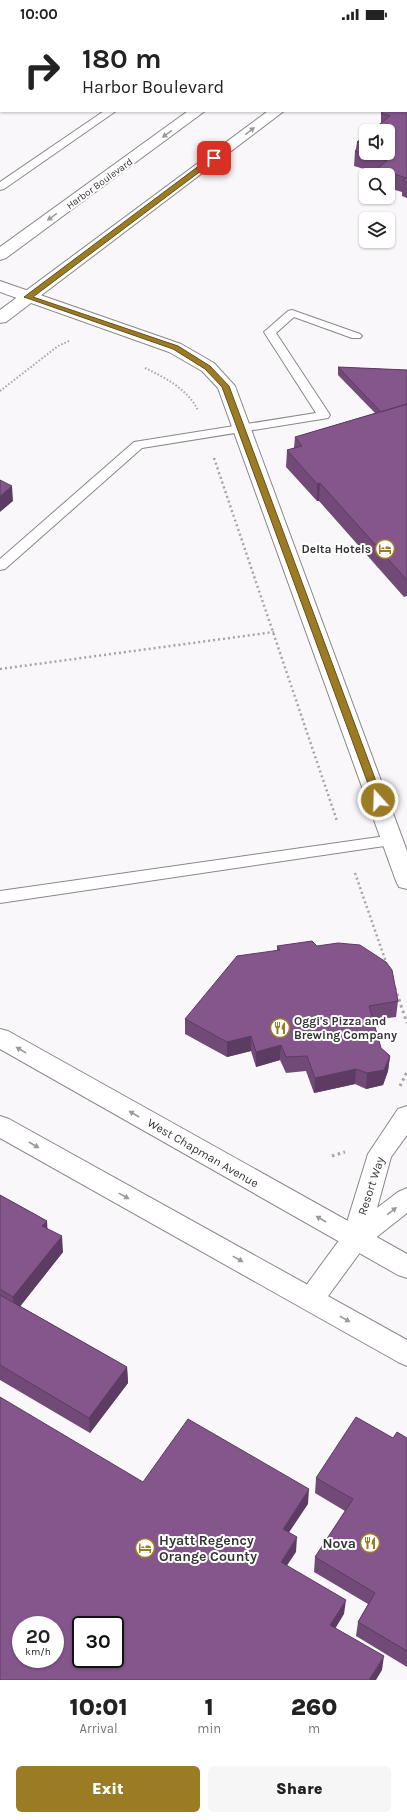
<!DOCTYPE html>
<html lang="en">
<head>
<meta charset="utf-8">
<style>
	:root { --surface:#fff; --page:#f6f6f6; --text:#222; --muted:#767676; --accent:#9c7b25 }
	body { margin:0; font-family:Karla,sans-serif; background:var(--page); color:var(--text); height:100vh; display:flex; flex-direction:column; font-size:15px; white-space:nowrap }
	* { box-sizing:border-box; margin:0 }
	p { font-size:13px; color:var(--muted) }
	.icon { flex:none; width:22px; height:22px; fill:none; stroke:currentColor; stroke-width:2; stroke-linecap:round; stroke-linejoin:round }
	.map { position:relative; height:1652px; overflow:hidden }
	.sheet { display:flex; flex-direction:column; background:var(--surface); flex:1 }
	.sheet>* { flex:none }
	.hud { position:absolute; left:0px; top:0px; width:407px; height:84px; box-shadow:0 1px 3px #0004; background:#fff; color:var(--text); overflow:hidden }
	.buttons { position:absolute; left:359px; top:96px; display:grid; gap:8px }
	.buttons a { display:grid; place-items:center; width:36px; height:36px; border-radius:6px; background:var(--surface); box-shadow:0 1px 3px #0004; font-size:20px }
	.speed { position:absolute; left:12px; top:1588px; display:flex; gap:8px; font-size:20px; font-weight:700; text-align:center }
	.speed>* { display:grid; place-content:center; width:52px; height:52px; border-radius:50%; background:var(--surface); box-shadow:0 1px 3px #0004; line-height:1 }
	.speed small { font-size:10px; font-weight:400 }
	.speed .limit { border:2px solid #111; border-radius:6px; background:#fff; color:#111 }
	.pin { position:absolute; display:grid; place-items:center; width:34px; height:34px; color:#fff; margin:-17px; border-radius:8px; box-shadow:0 2px 6px #0006 }
	.me { position:absolute; width:44px; margin:-22px; rotate:340deg; stroke-linejoin:round; filter:drop-shadow(0 0 3px #0008) }
	.turn { display:flex; align-items:center; gap:14px; height:84px; padding:0 16px; font-size:18px }
	.turn .icon { width:52px; height:52px; stroke-width:2.5 }
	.turn b { display:block; font-size:28px; line-height:34px }
	.eta { display:flex; justify-content:space-evenly; align-items:center; height:68px; text-align:center }
	.eta b { font-size:24px; font-weight:800; line-height:28px }
	.cta { display:flex; gap:8px; margin-top:auto; padding:8px 16px }
	.cta a { flex:1; height:46px; border-radius:6px; background:var(--accent); color:#fff; font-size:16px; font-weight:800; line-height:46px; text-align:center }
	.cta a+a { background:var(--page); color:var(--text) }
	.status { display:flex; justify-content:space-between; align-items:center; height:28px; padding:0 20px; background:var(--surface); direction:ltr }
	.status svg { height:11px; fill:currentColor }
	.map>svg:first-child { display:block }
	.lines { fill:none; stroke-linecap:round; stroke-linejoin:round }
	.service-casing { stroke:#8a878a; stroke-width:2 }
	.minor-casing { stroke:#8a878a; stroke-width:2 }
	.primary-casing { stroke:#8a878a; stroke-width:2 }
	.path-far2 { stroke:#a6a4a7; stroke-width:2; stroke-dasharray:1.5 2; stroke-linecap:butt }
	.path-far1 { stroke:#a6a4a7; stroke-width:2.5; stroke-dasharray:2 3; stroke-linecap:butt }
	.path { stroke:#a6a4a7; stroke-width:3; stroke-dasharray:2.5 3.5; stroke-linecap:butt }
	.service { fill:#fff; fill-rule:evenodd }
	.minor { fill:#fff; fill-rule:evenodd }
	.primary { fill:#fff; fill-rule:evenodd }
	.wall { fill:#724a78 }
	.shaded-wall { fill:#5c3c62 }
	.building { fill:#84568c; stroke:#5c3c62; fill-rule:evenodd }
	.oneway { fill:#9a9a9a }
	.route { fill:#9c7b25; stroke:#655018 }
	.labels { text-anchor:middle; stroke-width:4; stroke-linejoin:round; paint-order:stroke }
	.far-street-label { font-size:10px; fill:#353435; stroke:#fff }
	.poi-label { font-size:12px; font-weight:bold; fill:#353435; stroke:#fff; text-anchor:end }
	.street-label { font-size:12px; fill:#353435; stroke:#fff }
	.near-poi-label { font-size:14px; font-weight:bold; fill:#353435; stroke:#fff; text-anchor:start }
</style>
</head>
<body>
<div class="status"><b>10:00</b><svg viewBox="0 0 49 12"><path d="M0 12V9h3v3zM5 12V6h3v6zM10 12V3h3v9zM15 12V0h3v12zM26 1h20v11H26zM47 4h2v5h-2z"/></svg></div>
<div class="map">
<svg width="407" height="1652" viewBox="0 0 407 1652">
	<rect width="100%" height="100%" fill="#faf7fb"/>
	<g class="lines">
		<defs>
			<path id="service" d="M187 0H199L200 1H188Z
				M104 83H116L4 161 0 162V154Z
				M292 282 360 306 362 308 360 310H352L294 289 276 305 330 387 328 390 142 420 5 541 0 542V531L134 414 316 385 264 304 288 283Z
				M393 807 398 808 400 812 398 816 0 875V863Z"/>
			<path id="minor" d="M0 253 181 316 214 335 235 358 407 823V861L399 859 396 853 218 360 202 343 169 324 0 264Z
				M407 1078V1107L391 1129 377 1180 398 1164 407 1160V1185L364 1219 320 1279 311 1282 302 1279 298 1271 302 1263 343 1207 368 1126 398 1081Z"/>
			<path id="primary" d="M188 83H205L6 230 0 232V219Z
				M268 83H284L6 294 0 295V282Z
				M0 1001 8 1003 407 1226V1250L398 1247 0 1021Z
				M0 1088 9 1091 407 1312V1338L398 1334 0 1110Z"/>
		</defs>
		<use href="#service" class="service-casing"/>
		<use href="#minor" class="minor-casing"/>
		<use href="#primary" class="primary-casing"/>
		<path class="path-far2" d="M145 340C166 350 187 361 198 382
			M0 363 58 318 69 313"/>
		<path class="path-far1" d="M214 430 337 793
			M0 641 274 604
			M355 845 387 937"/>
		<path class="path" d="M395 960 407 995
			M400 1058 407 1044
			M332 1128 345 1124"/>
		<use href="#service" class="service"/>
		<use href="#minor" class="minor"/>
		<use href="#primary" class="primary"/>
	</g>
	<path class="wall" d="M407 65V170L402 168V164L388 160V147H377V145L354 138 355 123 356 121 357 114 381 95V85Z
		M338 339 407 342V568L404 569 319 473H317L286 439 287 422 294 420 295 409 375 385 338 347Z
		M277 918H317L398 973 396 989 373 992 381 1020 390 1028 388 1043 383 1057 366 1061 355 1056 314 1065 306 1043 286 1045 280 1032 256 1039 251 1023 227 1029 185 1006V991L277 922Z
		M0 1167 47 1193V1200L63 1224 20 1278 127 1339 128 1355 90 1405 0 1352Z
		M393 1410H407V1639L356 1608 358 1594 368 1576 314 1544 315 1529 345 1483 315 1465 316 1450Z"/>
	<path class="shaded-wall" d="M320 455 319 473H317V456Z
		M12 458 13 473 0 484V468Z
		M251 1008V1023L227 1029V1014Z
		M281 1017 280 1032 256 1039V1024Z
		M390 1028 388 1043 383 1057 366 1061 367 1045Z
		M356 1041 355 1056 314 1065 315 1050Z
		M47 1193 48 1209 42 1198Z
		M62 1208 63 1224 15 1285 13 1269Z
		M127 1339 128 1355 90 1405 89 1390Z
		M309 1461 308 1476 282 1515 283 1501Z
		M297 1509 296 1524 280 1548 281 1534Z
		M346 1572 344 1586 329 1611 330 1597Z
		M384 1628 382 1642 376 1652H369Z"/>
	<path class="building" d="M407 65V154L403 152 406 150 378 140 387 133 355 123 363 116 357 114 366 107V125H388V103H371L390 88 381 85 384 83H406V66Z
		M338 339 407 342V376L381 384Z
		M407 376V551H406L320 455 317 456 287 422 302 418 295 409Z
		M0 452 12 458 0 468Z
		M312 913 317 918 338 915 360 917 386 934 392 942 398 973 369 978 381 1020 390 1028 384 1042 367 1045 356 1041 315 1050 307 1028 286 1029 281 1017 256 1024 251 1008 227 1014 185 991 237 928 280 922 277 918Z
		M0 1167 47 1193 42 1198 62 1208 13 1269 0 1261Z
		M0 1267 127 1339 89 1390 0 1337Z
		M0 1369 143 1454 188 1391 309 1461 283 1501 297 1509 281 1534 346 1572 330 1597 384 1628 369 1652H0ZM21 1597H55V1631H21ZM81 1597H115V1631H81Z
		M356 1389 393 1410 397 1404 407 1410V1623L358 1594 375 1565 315 1529 353 1471 316 1450Z"/>
	<defs><path id="oneway-solid" d="M-6-.8H1V-3.2L6.5 0L1 3.2V.8H-6Z"/></defs>
	<g class="oneway">
		<use href="#oneway-solid" transform="translate(250 103) rotate(-37)"/>
		<use href="#oneway-solid" transform="translate(167 106) rotate(144)"/>
		<use href="#oneway-solid" transform="translate(52 189) rotate(144)"/>
		<use href="#oneway-solid" transform="translate(21 1022) rotate(-150)"/>
		<use href="#oneway-solid" transform="translate(134 1086) rotate(-150)"/>
		<use href="#oneway-solid" transform="translate(34 1117) rotate(30)"/>
		<use href="#oneway-solid" transform="translate(124 1168) rotate(29)"/>
		<use href="#oneway-solid" transform="translate(392 1183) rotate(-37)"/>
		<use href="#oneway-solid" transform="translate(321 1191) rotate(-150)"/>
		<use href="#oneway-solid" transform="translate(238 1231) rotate(29)"/>
		<use href="#oneway-solid" transform="translate(345 1291) rotate(29)"/>
	</g>
	<path class="route" d="M212 128 218 130 33 269 178 318 210 338 229 358 383 772 378 775 374 772 222 359 205 341 173 321 24 269Z"/>
	<defs>
		<symbol id="hotel-ring" viewBox="-11 -11 22 22"><circle r="9.5" fill="#fff" stroke="#9c7b25" stroke-width="1.5"/><path d="M-6-4.5h1.5V1H6V5H4.5V3h-9V5H-6ZM-4 0a1.8 1.8 0 1 1 3.6 0ZM.5 0V-2.5h3Q6-2.5 6 0Z" fill="#9c7b25"/></symbol>
		<symbol id="restaurant-ring" viewBox="-11 -11 22 22"><circle r="9.5" fill="#fff" stroke="#9c7b25" stroke-width="1.5"/><path d="M-5-6h1v4h1v-4h1v4h1v-4h1v5L-1.5 .5V6h-2V.5L-5-1ZM5-6V6H3V1.5H1.5Q1.5-4 5-6Z" fill="#9c7b25"/></symbol>
	</defs>
	<g fill-rule="evenodd">
		<use href="#hotel-ring" x="374" y="510" width="22" height="22"/>
		<use href="#restaurant-ring" x="269" y="989" width="22" height="22"/>
		<use href="#restaurant-ring" x="359" y="1504" width="22" height="22"/>
		<use href="#hotel-ring" x="134" y="1509" width="22" height="22"/>
	</g>
	<g class="labels">
		<g class="far-street-label">
			<text transform="translate(99 155) rotate(-36)" y="4">Harbor Boulevard</text>
		</g>
		<g class="poi-label">
			<text x="371" y="525">Delta Hotels</text>
			<text x="294" y="997" text-anchor="start">Oggi's Pizza and<tspan x="294" dy="14">Brewing Company</tspan></text>
		</g>
		<g class="street-label">
			<text transform="translate(203 1125) rotate(30)" y="4">West Chapman Avenue</text>
			<text transform="translate(371 1158) rotate(-72)" y="4">Resort Way</text>
		</g>
		<g class="near-poi-label">
			<text x="159" y="1517">Hyatt Regency<tspan x="159" dy="16">Orange County</tspan></text>
			<text x="356" y="1520" text-anchor="end">Nova</text>
		</g>
	</g>
</svg>
<div class="buttons">
<a><svg class="icon" aria-label="sound" viewBox="0 0 24 24"><path d="M4 9h4l5-4v14l-5-4H4zM17 9q2 3 0 6"/></svg></a>
<a><svg class="icon" aria-label="search" viewBox="0 0 24 24"><circle cx="10" cy="10" r="6"/><path d="M15 15l6 6"/></svg></a>
<a><svg class="icon" aria-label="layers" viewBox="0 0 24 24"><path d="M12 4l9 5-9 5-9-5zM3 14l9 5 9-5"/></svg></a>
</div>
<div class="speed"><div>20<small>km/h</small></div><div class="limit">30</div></div>
<div class="pin" style="left:214px;top:130px;background:#d93025"><svg class="icon" aria-label="arrive" viewBox="0 0 24 24"><path d="M6 21V4h12l-3 4 3 4H6"/></svg></div>
<svg class="me" style="left:378px;top:772px" viewBox="-20 -20 40 40"><circle r="17" fill="#9c7b25" stroke="#fff" stroke-width="3"/><path d="M0-11L8 9 0 5-8 9z" fill="#fff"/></svg>
<div class="hud">
<div class="turn"><svg class="icon" aria-label="right" viewBox="0 0 24 24"><path d="M7 20v-9h11M14 6l5 5-5 5"/></svg><div><b>180 m</b>Harbor Boulevard</div></div>
</div>
</div>
<section class="sheet">
<div class="eta">
<div><b>10:01</b><p>Arrival</p></div>
<div><b>1</b><p>min</p></div>
<div><b>260</b><p>m</p></div>
</div>
<div class="cta"><a>Exit</a><a>Share</a></div>
</section>
</body>
</html>
